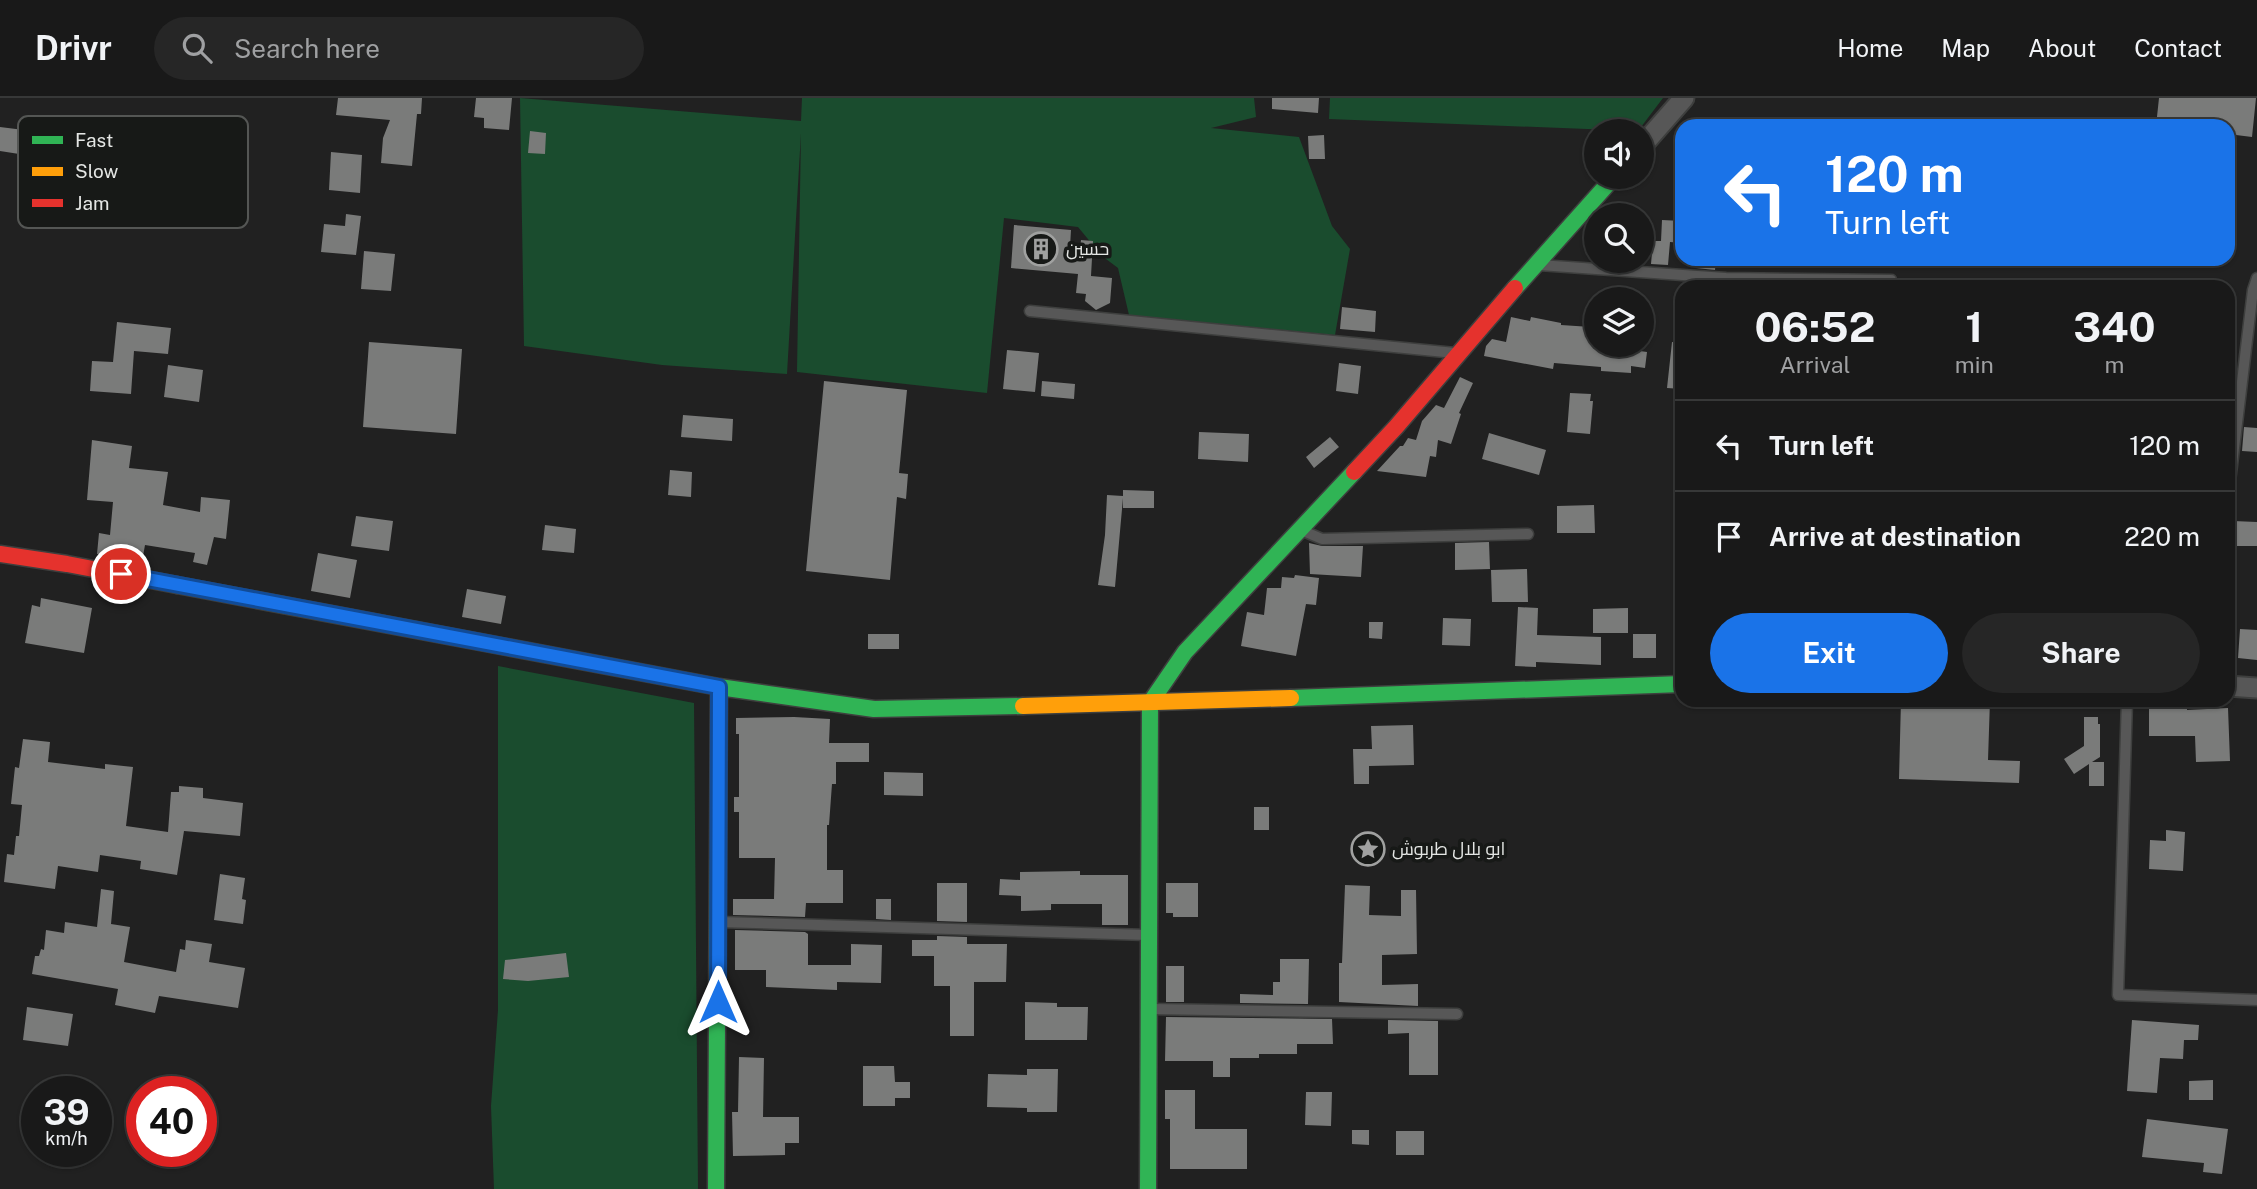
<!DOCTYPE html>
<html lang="en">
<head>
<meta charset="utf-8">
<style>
	:root { --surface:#191919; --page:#262626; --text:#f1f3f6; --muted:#9fa0a2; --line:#373838; --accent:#1a73e8 }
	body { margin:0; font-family:"Public Sans",Cairo,sans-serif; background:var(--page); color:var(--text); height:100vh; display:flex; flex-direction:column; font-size:26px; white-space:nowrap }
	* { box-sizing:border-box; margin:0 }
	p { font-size:23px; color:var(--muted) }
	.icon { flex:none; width:38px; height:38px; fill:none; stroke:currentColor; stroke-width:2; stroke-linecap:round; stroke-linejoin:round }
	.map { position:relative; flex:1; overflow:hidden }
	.side { position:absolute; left:1675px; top:182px; width:560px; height:427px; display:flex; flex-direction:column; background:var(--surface); border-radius:21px; box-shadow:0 2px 5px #0004,0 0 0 2px var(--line) }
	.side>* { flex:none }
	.hud { position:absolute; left:1675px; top:21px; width:560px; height:147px; border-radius:21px; box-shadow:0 2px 5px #0004,0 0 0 2px var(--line); background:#1a73e8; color:#fff; overflow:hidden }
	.tools { position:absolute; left:1584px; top:21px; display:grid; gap:14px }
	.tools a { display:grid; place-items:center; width:70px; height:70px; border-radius:50%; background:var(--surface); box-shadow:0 2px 5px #0004,0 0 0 2px var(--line); font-size:35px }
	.speed { position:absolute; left:21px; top:978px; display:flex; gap:14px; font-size:35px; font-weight:700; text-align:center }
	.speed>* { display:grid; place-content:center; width:91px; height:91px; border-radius:50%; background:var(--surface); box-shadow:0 2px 5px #0004,0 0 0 2px var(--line); line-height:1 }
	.speed small { font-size:18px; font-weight:400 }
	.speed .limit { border:10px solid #d22; background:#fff; color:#111 }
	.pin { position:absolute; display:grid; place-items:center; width:60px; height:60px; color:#fff; margin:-30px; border:4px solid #fff; border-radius:50%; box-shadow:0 2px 7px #0007 }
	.me { position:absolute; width:77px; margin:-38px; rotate:0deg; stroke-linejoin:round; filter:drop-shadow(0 0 5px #0008) }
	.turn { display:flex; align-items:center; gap:24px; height:147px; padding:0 35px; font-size:32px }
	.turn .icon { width:91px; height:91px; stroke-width:2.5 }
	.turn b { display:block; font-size:49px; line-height:60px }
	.eta { display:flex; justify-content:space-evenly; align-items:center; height:119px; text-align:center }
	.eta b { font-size:42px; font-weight:700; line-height:49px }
	.action { display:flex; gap:14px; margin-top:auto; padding:14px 35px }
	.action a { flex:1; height:80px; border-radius:42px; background:var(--accent); color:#fff; font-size:28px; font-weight:700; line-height:80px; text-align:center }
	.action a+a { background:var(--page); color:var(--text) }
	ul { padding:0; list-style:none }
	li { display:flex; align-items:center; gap:21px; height:91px; padding:0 35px; border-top:2px solid var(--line) }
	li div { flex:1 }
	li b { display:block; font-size:26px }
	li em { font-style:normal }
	header { display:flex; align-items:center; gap:42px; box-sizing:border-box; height:98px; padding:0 35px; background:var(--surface); border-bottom:2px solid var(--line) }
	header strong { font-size:33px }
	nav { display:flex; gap:38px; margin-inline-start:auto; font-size:24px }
	.search { width:490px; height:63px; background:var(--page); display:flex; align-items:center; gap:18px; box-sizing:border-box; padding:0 24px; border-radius:38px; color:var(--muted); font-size:26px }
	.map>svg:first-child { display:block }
	.forest { fill:#1a4c2e }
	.building { fill:#7a7b7a }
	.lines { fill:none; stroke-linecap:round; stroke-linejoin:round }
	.lane-casing { stroke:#3e3f3e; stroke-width:13 }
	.street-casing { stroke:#3e3f3e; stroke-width:23 }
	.fast-casing { stroke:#3e3f3e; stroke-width:19 }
	.slow-casing { stroke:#3e3f3e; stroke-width:19 }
	.jam-casing { stroke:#3e3f3e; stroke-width:19 }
	.lane { stroke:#575757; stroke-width:10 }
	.street { stroke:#575757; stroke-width:19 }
	.fast { stroke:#30b455; stroke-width:16 }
	.slow { stroke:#ff9f0a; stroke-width:16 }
	.jam { stroke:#e5322d; stroke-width:16 }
	.route-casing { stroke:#114b97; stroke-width:18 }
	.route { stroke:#1a73e8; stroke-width:12 }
	.labels { text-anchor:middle; stroke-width:7; stroke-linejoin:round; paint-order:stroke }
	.poi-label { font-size:18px; fill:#e4e6e4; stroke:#171917; text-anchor:start }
	.key { fill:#171917; stroke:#545654; stroke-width:2 }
	.key-label { font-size:19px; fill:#e4e6e4 }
</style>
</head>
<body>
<header>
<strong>Drivr</strong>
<div class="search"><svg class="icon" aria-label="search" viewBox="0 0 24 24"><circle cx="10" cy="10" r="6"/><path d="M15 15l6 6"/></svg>Search here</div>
<nav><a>Home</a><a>Map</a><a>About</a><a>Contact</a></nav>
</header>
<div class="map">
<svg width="2257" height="1091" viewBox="0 0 2257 1091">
	<rect width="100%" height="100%" fill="#212121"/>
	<path class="forest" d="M520 0 801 23 802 0H1254L1256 19 1211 30 1299 39 1332 128 1350 151 1335 237 1129 217 1118 170 1102 158 1078 129 1004 120 987 295 797 274 801 35 787 276 662 267 524 248Z
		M1330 0H1663L1638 33 1329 21Z
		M498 568 694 605 698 1091H494L491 1008 498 912Z"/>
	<path class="building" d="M338 0H422L421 16H417L412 68 381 65 383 40 390 22 336 17Z
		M476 0H512L509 32 484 30V20L474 19Z
		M1272 0H1319L1318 15 1272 11Z
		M2159 0H2256L2252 39 2228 36V28H2156Z
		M0 29 32 33V36L82 43 74 99 46 95 51 61 0 53Z
		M530 33 546 35 545 56 528 55Z
		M1324 37 1325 61H1309L1308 38Z
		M331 54 362 57 360 95 329 92Z
		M346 116 361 118 356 157 321 154 324 126 345 128Z
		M1662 122 1682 123V145L1670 144 1668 167 1651 166 1653 143H1664H1661Z
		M1014 127 1071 132 1070 149 1080 150 1081 142 1093 143 1091 178 1112 180 1110 205 1096 212 1085 203 1086 196 1076 195 1078 176 1011 170Z
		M364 153 395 156 391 193 361 191Z
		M1696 161H1716L1715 172 1696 170Z
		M1342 209 1376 213 1375 234 1340 231Z
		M1511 219 1530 223 1531 219 1561 225V227L1591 229 1590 247H1633V252L1647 254 1645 270 1631 268V275L1601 273V269L1554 265 1553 271 1484 258 1486 248 1492 241 1506 244Z
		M117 224 171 230 168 256 134 253 131 296 90 293 92 263 113 264Z
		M369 244 462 251 456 336 363 329Z
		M1672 244 1682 245V291L1667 290Z
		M1007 252 1039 255 1035 294 1003 291Z
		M1339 265 1361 268 1358 296 1336 293Z
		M168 267 203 272 199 304 164 299Z
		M1460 279 1473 285 1459 315 1461 316 1451 346 1438 342 1436 359 1430 358 1426 379 1377 373 1400 348H1403L1408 340 1416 342 1422 323 1436 307 1444 310Z
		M824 283 907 292 899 375 908 376 906 401 897 399 890 482 806 473Z
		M1042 283 1075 286 1074 301 1041 298Z
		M1570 295 1591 296 1590 303H1593L1590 336 1567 334Z
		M683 317 733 321 732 343 681 339Z
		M2244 329 2257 330V354L2242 353Z
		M1199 334 1249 336 1248 364 1198 361Z
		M1489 335 1546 352 1539 377 1482 361Z
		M1330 339 1339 349 1314 370 1306 359Z
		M92 342 132 348 129 370 168 374 163 407 200 414 201 399 230 402 226 441 214 439 207 467 193 464 195 455 145 447 142 464 97 456 99 435 110 437 113 404 87 402Z
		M670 372 692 374 691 399 668 397Z
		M1123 392 1154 393V410H1123V400L1115 489 1098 487 1105 437 1107 397 1123 398Z
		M1594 407 1595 435H1557V408Z
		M356 418 393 423 389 453 351 448Z
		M2233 423 2257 424V448H2233Z
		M545 427 576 431 574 455 542 452Z
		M1489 444 1490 471 1455 472V445Z
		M1309 445 1322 448H1363L1361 479 1310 476Z
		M318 455 357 462 350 500 311 493Z
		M1527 471 1528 504H1492L1491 472Z
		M1295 477 1319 480 1316 507 1306 506 1296 558 1241 548 1247 514 1264 517 1267 490H1281L1282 479 1294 480Z
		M467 491 506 498 501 526 462 519Z
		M41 500 92 510 84 555 25 545 32 507 40 509Z
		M1518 509 1538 510 1537 537 1601 539V567L1536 564V569L1515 568Z
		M1628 510V535H1593V511Z
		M1443 520 1471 521 1470 548 1442 547Z
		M1369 524H1383L1382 541 1369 540Z
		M2240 531 2257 532V562L2238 560Z
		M868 536H899V551H868Z
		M1633 536H1656V560H1633Z
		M1901 602H1990L1988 662 2020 663 2019 685 1899 681Z
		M2149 603H2187V612L2228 610 2230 663 2196 664 2195 638H2149Z
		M794 619 830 621 829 645H869V664H836V686H832L829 727H827V772H843V805H806L805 819 733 817V801H774L775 760H739V714H734V699H739V636H736V620Z
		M2084 619H2098V626H2100V659L2092 664H2104V688H2089V666L2074 676 2064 661 2084 648Z
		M1413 627 1414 667 1369 668V686H1354L1353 651H1372L1371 628Z
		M23 641 50 644 48 664 105 671V666L133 669 126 728 168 734 171 694H179V688L203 690V700L243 705 240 738 184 733 177 777 140 771 141 763 100 757 98 774 58 768 55 791 4 784 7 756 14 757 16 738H19L22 707 11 706 15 669 19 670Z
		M884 674 923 675V698L884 697Z
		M1254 709H1269V732H1254Z
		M2166 732 2185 734 2183 773 2149 771 2150 742 2166 743Z
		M1080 773V777H1128V827H1102V806H1051V812L1021 813V798L999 797 1000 781 1020 782V774Z
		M220 776 245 780 242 801 246 802 243 826 214 822Z
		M937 785H967V824L937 823Z
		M1166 785H1198V819H1173V815H1166Z
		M1345 787 1370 788 1369 817 1401 818V792H1416L1417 856 1382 857V887L1418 886V908L1339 904V865H1342Z
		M101 791 114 793 111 826 130 829 124 864 176 874 180 851 185 852 186 842 212 846 209 864 245 870 238 910 159 898 155 915 115 907 118 891 32 876 35 858H39L41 851 44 852 46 832 64 835 65 824 97 829Z
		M876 801H891V822L876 821Z
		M735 832 805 834 808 836V867H851V846L882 847 881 885 837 884V892L766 889V872H735Z
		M937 838 967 839V846H1007L1006 884H974V938H950V888H934V858H912V842H937Z
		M566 855 569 879 528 883 503 881 505 862Z
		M1280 861H1309L1308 906 1240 905V896L1273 897V884H1280Z
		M1166 868H1184V904H1166Z
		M1025 904 1057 905V909H1088L1087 942H1025Z
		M27 909 73 916 68 948 23 942Z
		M1166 919 1332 921 1333 946H1297V956H1259V960H1230V979H1213V963H1165Z
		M1388 922 1438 923V977H1409V935L1388 936Z
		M2132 922 2199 927 2198 942H2184L2183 961 2160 960 2157 995 2127 993Z
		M739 959 764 960 763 1019H799V1045H785V1057L733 1058 732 1014H738Z
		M863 968H894L895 984H910V1000H895V1008H863Z
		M1027 971H1058L1057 1014H1027V1010L987 1009 988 976 1027 977Z
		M2213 982V1002H2189V983Z
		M1165 992H1195V1031H1247V1071H1170V1021H1165Z
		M1306 994H1332L1331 1028 1305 1027Z
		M2147 1021 2228 1031 2222 1076 2203 1074 2204 1065 2142 1059Z
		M1352 1032H1369V1047L1352 1046Z
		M1396 1033H1424V1057H1396Z"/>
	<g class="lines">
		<defs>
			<path id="lane" d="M1539 167 1726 180 1891 182 1892 189
				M1030 213 1455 255
				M2228 400 2253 192 2257 180
				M1301 432 1322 441 1528 436
				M2127 602 2118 897 2257 902
				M719 824 1148 837
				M1151 911 1457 916"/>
			<path id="street" d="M1642 48 1684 0
				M2228 588 2257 590"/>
			<path id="fast" d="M1515 190 1614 79
				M177 487 719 589 874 611 1023 608
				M1291 600 1682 586
				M716 1091 719 589
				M1148 1091 1150 605 1185 554 1354 374"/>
			<path id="slow" d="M1023 608 1291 600"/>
			<path id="jam" d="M1354 374 1396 329 1515 190
				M0 456 67 466 177 487"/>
		</defs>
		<use href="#lane" class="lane-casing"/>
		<use href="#street" class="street-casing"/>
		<use href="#fast" class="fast-casing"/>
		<use href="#slow" class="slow-casing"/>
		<use href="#jam" class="jam-casing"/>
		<use href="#lane" class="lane"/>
		<use href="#street" class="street"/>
		<use href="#fast" class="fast"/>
		<use href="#slow" class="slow"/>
		<use href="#jam" class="jam"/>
	</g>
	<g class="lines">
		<defs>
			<path id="route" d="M121 476 719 589 718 904"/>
		</defs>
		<use href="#route" class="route-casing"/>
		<use href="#route" class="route"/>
	</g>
	<defs>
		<symbol id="building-ring" viewBox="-11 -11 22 22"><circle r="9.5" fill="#171917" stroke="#a0a1a0" stroke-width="1.5"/><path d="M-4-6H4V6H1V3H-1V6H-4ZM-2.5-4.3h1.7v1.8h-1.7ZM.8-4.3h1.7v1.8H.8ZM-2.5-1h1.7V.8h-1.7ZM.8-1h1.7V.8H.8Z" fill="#a0a1a0"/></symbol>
		<symbol id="sight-ring" viewBox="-11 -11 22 22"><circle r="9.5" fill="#171917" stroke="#a0a1a0" stroke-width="1.5"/><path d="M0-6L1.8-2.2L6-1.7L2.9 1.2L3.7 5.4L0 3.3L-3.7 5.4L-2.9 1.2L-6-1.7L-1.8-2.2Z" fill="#a0a1a0"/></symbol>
	</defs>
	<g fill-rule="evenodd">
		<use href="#building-ring" x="1022" y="132" width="38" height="38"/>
		<use href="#sight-ring" x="1349" y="732" width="38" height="38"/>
	</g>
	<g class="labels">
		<g class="poi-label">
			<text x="1066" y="157">حسين</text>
			<text x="1392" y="757">ابو بلال طربوش</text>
		</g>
	</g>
	<rect x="18" y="18" width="230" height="112" rx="10" class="key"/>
	<rect x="32" y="38" width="31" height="8" fill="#30b455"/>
	<rect x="32" y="69" width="31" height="9" fill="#ff9f0a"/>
	<rect x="32" y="101" width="31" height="8" fill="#e5322d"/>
	<g class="key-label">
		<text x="75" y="49">Fast</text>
		<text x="75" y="80">Slow</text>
		<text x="75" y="112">Jam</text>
	</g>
</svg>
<div class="tools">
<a><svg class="icon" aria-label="sound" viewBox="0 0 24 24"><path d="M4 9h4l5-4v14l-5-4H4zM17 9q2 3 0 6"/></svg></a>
<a><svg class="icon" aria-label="search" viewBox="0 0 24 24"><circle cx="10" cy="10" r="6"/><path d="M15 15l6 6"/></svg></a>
<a><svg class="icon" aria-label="layers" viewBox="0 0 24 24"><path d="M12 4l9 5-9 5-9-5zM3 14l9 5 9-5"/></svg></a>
</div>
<div class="speed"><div>39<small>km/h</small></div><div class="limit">40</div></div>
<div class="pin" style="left:121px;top:476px;background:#d93025"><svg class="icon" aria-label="arrive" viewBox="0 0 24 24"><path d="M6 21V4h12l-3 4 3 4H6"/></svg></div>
<svg class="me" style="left:718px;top:904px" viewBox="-20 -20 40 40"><path d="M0-17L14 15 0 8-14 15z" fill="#1a73e8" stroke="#fff" stroke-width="4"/></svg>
<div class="hud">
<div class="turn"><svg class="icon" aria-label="left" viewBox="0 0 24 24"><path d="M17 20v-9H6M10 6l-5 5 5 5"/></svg><div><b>120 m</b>Turn left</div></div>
</div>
<section class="side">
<div class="eta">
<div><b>06:52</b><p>Arrival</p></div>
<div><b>1</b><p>min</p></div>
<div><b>340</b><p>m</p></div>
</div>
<ul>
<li><svg class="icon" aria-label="left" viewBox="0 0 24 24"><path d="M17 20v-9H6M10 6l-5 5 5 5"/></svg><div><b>Turn left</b></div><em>120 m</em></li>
<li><svg class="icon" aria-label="arrive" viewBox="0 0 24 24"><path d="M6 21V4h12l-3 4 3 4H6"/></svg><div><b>Arrive at destination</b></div><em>220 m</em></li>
</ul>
<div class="action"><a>Exit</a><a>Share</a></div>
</section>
</div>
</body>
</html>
